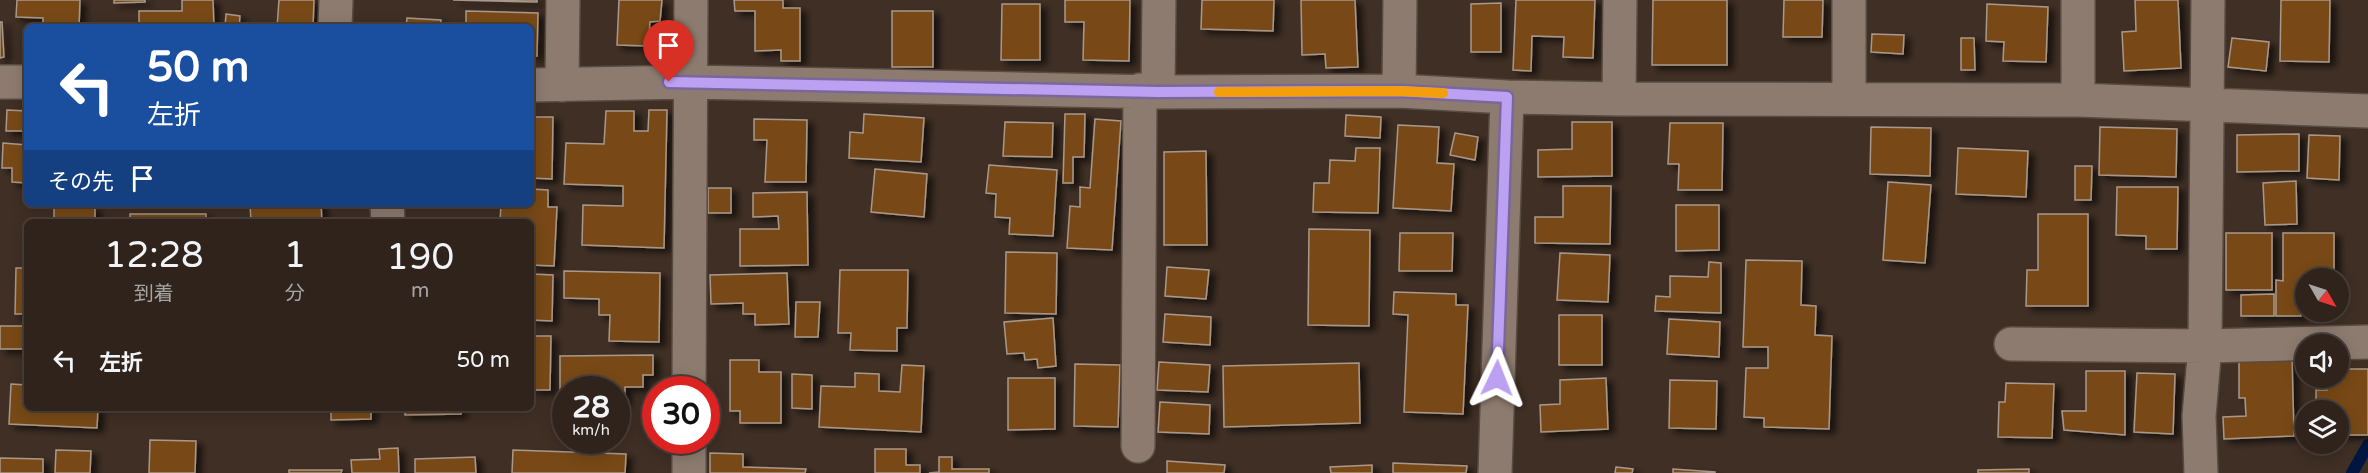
<!DOCTYPE html>
<html lang="ja">
<head>
<meta charset="utf-8">
<style>
	:root { --surface:#2f231c; --page:#3b2f29; --text:#f1f3f6; --muted:#a7a4a3; --line:#4a403b }
	body { margin:0; font-family:"Varela Round","Noto Sans JP",sans-serif; background:var(--page); color:var(--text); height:100vh; display:flex; flex-direction:column; font-size:22px; white-space:nowrap }
	* { box-sizing:border-box; margin:0 }
	p { font-size:20px; color:var(--muted) }
	.icon { flex:none; width:33px; height:33px; fill:none; stroke:currentColor; stroke-width:2; stroke-linecap:round; stroke-linejoin:round }
	.map { position:relative; flex:1; overflow:hidden }
	.side { position:absolute; left:24px; top:219px; width:510px; height:192px; display:flex; flex-direction:column; background:var(--surface); border-radius:9px; box-shadow:0 3px 15px #0003,0 0 0 2px var(--line) }
	.side>* { flex:none }
	.banner { position:absolute; left:24px; top:24px; width:510px; height:183px; border-radius:9px; box-shadow:0 3px 15px #0003,0 0 0 2px var(--line); background:#1a4fa0; color:#fff; overflow:hidden }
	.needle { width:39px; rotate:129deg }
	.tools { position:absolute; left:2295px; top:268px; display:grid; gap:12px }
	.tools a { display:grid; place-items:center; width:54px; height:54px; border-radius:50%; background:var(--surface); box-shadow:0 3px 15px #0003,0 0 0 2px var(--line); font-size:30px }
	.speed { position:absolute; left:552px; top:376px; display:flex; gap:12px; font-size:30px; font-weight:700; text-align:center }
	.speed>* { display:grid; place-content:center; width:78px; height:78px; border-radius:50%; background:var(--surface); box-shadow:0 3px 15px #0003,0 0 0 2px var(--line); line-height:1 }
	.speed small { font-size:15px; font-weight:400 }
	.speed .limit { border:9px solid #d22; background:#fff; color:#111 }
	.pin { position:absolute; display:grid; place-items:center; width:51px; height:51px; color:#fff; margin:-62px -26px; border-radius:50% 50% 50% 0; rotate:-45deg; box-shadow:0 0 6px #0007 }
	.pin .icon { rotate:45deg }
	.me { position:absolute; width:66px; margin:-33px; rotate:2deg; stroke-linejoin:round; filter:drop-shadow(0 0 4px #0008) }
	.turn { display:flex; align-items:center; gap:21px; height:126px; padding:0 24px; font-size:27px }
	.turn .icon { width:78px; height:78px; stroke-width:2.5 }
	.turn b { display:block; font-size:42px; line-height:51px }
	.then { display:flex; align-items:center; height:57px; padding:0 24px; background:#0003; gap:12px; font-size:22px }
	.eta { display:flex; justify-content:space-evenly; align-items:center; height:102px; text-align:center }
	.eta b { font-size:36px; font-weight:600; line-height:42px }
	ul { padding:0; list-style:none }
	li { display:flex; align-items:center; gap:18px; height:78px; padding:0 24px }
	li div { flex:1 }
	li b { display:block; font-size:22px }
	li em { font-style:normal }
	.map>svg:first-child { display:block }
	.lines { fill:none; stroke-linecap:round; stroke-linejoin:round }
	.stream { stroke:#001641; stroke-width:12 }
	.building { fill:#784a19; stroke:#a9988a; stroke-width:1.5; filter:url(#shadow) }
	.minor-casing { stroke:#584b42; stroke-width:36 }
	.minor { stroke:#8d7b6f; stroke-width:33 }
	.route-casing { stroke:#7a689d; stroke-width:15 }
	.route { stroke:#bca0f2; stroke-width:10 }
	.slow { stroke:#f59e0b; stroke-width:10 }
</style>
</head>
<body>
<div class="map">
<svg width="2368" height="473" viewBox="0 0 2368 473">
	<defs>
		<filter id="shadow"><feDropShadow dx="6" dy="4" stdDeviation="3" flood-color="#0009"/></filter>
	</defs>
	<rect width="100%" height="100%" fill="#3f2f25"/>
	<g class="lines">
		<path class="stream" d="M2352 473 2368 445"/>
	</g>
	<path class="building" d="M17 0H80L79 27H43V18L16 17Z
		M114 0H145V2L114 3Z
		M182 0H213L214 27H139V11H182Z
		M279 0H314L313 27H277Z
		M453 0H537V2Z
		M619 0H662L660 21 650 22 648 46 617 45Z
		M734 0H783V8H800V61H781V50L755 51V11H735Z
		M1065 0H1130L1129 61 1083 60 1084 22H1065Z
		M1202 0H1274L1273 31 1201 29Z
		M1301 0H1355L1358 67 1326 68 1325 54 1302 55Z
		M1516 0H1595L1593 58 1563 57 1564 37 1532 36 1531 71 1513 70Z
		M1653 0H1727V65H1652Z
		M1784 0H1823L1822 37H1783Z
		M2135 0H2178L2181 68 2124 71 2122 32 2136 31Z
		M2281 0H2330L2329 62 2280 61Z
		M1501 3V52H1471V4Z
		M1002 4H1040V60H1001Z
		M1987 4 2048 7 2046 62 2003 61 2004 42 1986 41Z
		M466 11 538 13 537 56H531V27H466Z
		M892 11H933V67H892Z
		M226 14 240 16 239 27H225Z
		M407 18 441 20 440 27H406Z
		M0 22H2L4 57 0 58Z
		M1872 34 1904 35 1903 54 1871 52Z
		M1961 38H1974L1975 70H1961Z
		M2232 38 2269 42 2266 71 2228 67Z
		M7 110 27 111V131H6Z
		M649 110H667L664 248 582 245 583 205 623 206V186L564 184 566 143 604 144 606 111H634V131H648Z
		M864 114 924 118 921 162 849 158 850 132 863 133Z
		M1065 114H1085L1084 157H1073V183H1063Z
		M1346 115 1381 117 1380 138 1345 136Z
		M531 117H553L552 179 531 178Z
		M754 119 807 120 806 182H765L767 140H754Z
		M1095 119 1121 121 1112 250 1067 248 1070 206 1080 207V187L1090 188Z
		M1005 122 1053 123 1052 157 1003 156Z
		M1572 122H1612V176L1538 177V150L1572 149Z
		M1670 123H1723L1722 190H1678L1679 164H1668Z
		M1398 125 1439 127 1437 163 1454 164 1451 211 1393 208Z
		M1871 127 1931 128 1930 176 1870 174Z
		M2100 127 2177 129 2176 177 2099 175Z
		M1455 133 1478 137 1475 160 1450 155Z
		M2299 134V171L2237 172V135Z
		M2309 135 2340 136 2339 180 2307 178Z
		M3 143 27 145V183L12 182V168H2Z
		M1356 148H1380L1378 213 1313 212 1314 183H1329L1330 160 1355 161Z
		M1958 148 2028 151 2026 197 1956 194Z
		M1206 151 1207 245H1164V152Z
		M989 165 1057 170 1053 236 1009 234 1010 218 995 217 996 194 986 193Z
		M2075 166H2092L2091 200H2075Z
		M875 169 927 174 924 217 871 212Z
		M2296 181 2297 224 2265 225 2263 183Z
		M1888 182 1931 185 1925 263 1883 260Z
		M1563 186H1611L1610 244 1535 243V217H1563Z
		M2117 187H2178L2177 249H2146V236L2116 235Z
		M708 188H731V213H708Z
		M531 189 548 190V207H557L554 266 531 265V222H500L501 204H531Z
		M807 192 808 265 740 266V229H779L778 216 753 217V193Z
		M250 204H321L322 222H251Z
		M1676 205H1719V250L1676 251Z
		M54 208H95V222H54Z
		M130 214H206V222H130Z
		M2038 214H2088V306H2026L2027 270H2038Z
		M1309 229 1370 230 1369 326 1308 325Z
		M1400 233H1453L1452 271H1399Z
		M2226 233H2272V290H2226Z
		M2283 233H2334V279H2306V310H2301V316H2276V280L2283 281Z
		M1006 252 1057 253 1056 314 1005 313Z
		M1560 253 1610 255 1608 302 1557 300Z
		M1746 260 1802 261 1801 305 1816 306 1815 335 1832 336 1829 429 1764 427V418L1744 417 1746 368H1768V347H1743Z
		M1709 262 1721 263V313L1655 311 1656 296 1670 297V276L1708 277Z
		M1167 267 1209 270 1206 299 1165 296Z
		M16 268H27V314H15Z
		M840 270H908L907 328H897V351L850 350 851 333H838Z
		M564 271 660 273 659 342 609 341 610 315H599V299L564 298Z
		M787 273 789 324 755 325V314H743V303L711 304 710 275Z
		M531 274 553 275 552 321 531 320Z
		M1394 292 1456 294V305H1468L1463 414 1404 412 1408 315 1393 314Z
		M2274 294V316H2241V295Z
		M796 302H820L818 337H795Z
		M1165 314 1211 317 1210 345 1163 342Z
		M1559 315H1602V365H1559Z
		M1053 318 1056 366 1038 368 1037 359 1025 360 1024 353 1007 354 1004 322Z
		M1669 319 1720 322 1719 357 1667 354Z
		M0 326H27V349H0Z
		M531 336H551L550 390H531Z
		M653 355V375H643V387H625V402H616V390H566V403H560V356Z
		M2292 357 2294 436 2224 439 2223 417 2246 416 2245 398H2239V359Z
		M730 360H759V372H781V423H740V411H730Z
		M1159 362 1210 365 1208 392 1157 390Z
		M1359 363 1360 423 1224 427 1223 366Z
		M1075 364 1120 365 1118 427 1074 426Z
		M902 365 924 366 921 432 819 427 821 386 855 387V373L879 374V391L900 392Z
		M2338 369H2368V435H2338V411H2316V390H2327L2328 378H2338Z
		M2086 371H2125V435L2064 430 2062 411H2086Z
		M2137 373 2175 374 2173 434 2134 432Z
		M792 374 812 375V409L792 408Z
		M1008 378H1055V429L1008 430Z
		M1606 378 1608 429 1541 432 1540 405 1560 404V380Z
		M1670 380 1717 381 1716 429 1669 428Z
		M2006 383 2054 384 2052 438 1998 437 1999 402H2005Z
		M11 384 27 385V408H98L97 428 9 424Z
		M1160 402 1210 405 1209 434 1158 432Z
		M331 408H371V419L331 420Z
		M405 408H461V414L405 415Z
		M150 440 196 441 195 473H149Z
		M398 448 399 473H352L351 460 380 459 379 449Z
		M875 449H906V465H920V473H875Z
		M56 450 91 451 90 473H55Z
		M513 450 626 454 625 473H512Z
		M710 453 743 454V467L806 469 805 473H710Z
		M475 457 476 473H415V459Z
		M939 457H952V469H989V473H929L939 472Z
		M0 458 43 459V473H0Z
		M1167 461 1225 465 1224 473H1167Z
		M1393 463 1467 466 1466 473H1393Z
		M1372 465V473H1331L1330 467Z
		M1616 467 1633 469 1632 473H1615Z
		M1673 469 1715 472V473H1673Z
		M2029 469V473H1978V470Z
		M289 470H342L341 473H289Z"/>
	<g class="lines">
		<defs>
			<path id="minor" d="M335 27 336 0
				M0 82H27
				M531 85 690 82 1158 92 1399 91 1507 97 1619 99 2078 100 2368 111
				M562 85 563 0
				M1399 91 1400 0
				M1158 92 1159 0
				M1849 98V0
				M1619 99 1620 0
				M2078 100V0
				M387 204 388 222
				M2011 344 2205 346 2368 342
				M689 390 691 0
				M1138 446 1140 90
				M689 473V441
				M1495 473 1507 97
				M2201 473 2199 416 2205 346 2208 0"/>
		</defs>
		<use href="#minor" class="minor-casing"/>
		<use href="#minor" class="minor"/>
	</g>
	<g class="lines">
		<defs>
			<path id="route" d="M669 82 1158 92 1399 91 1507 97 1497 378"/>
		</defs>
		<use href="#route" class="route-casing"/>
		<use href="#route" class="route"/>
		<path class="slow" d="M1219 92 1399 91 1443 93"/>
	</g>
</svg>
<div class="tools">
<a><svg class="needle" viewBox="-14 -14 28 28"><path d="M0-13l5 13h-10z" fill="#e53935"/><path d="M0 13l5-13h-10z" fill="#a7a4a3"/></svg></a>
<a><svg class="icon" aria-label="sound" viewBox="0 0 24 24"><path d="M4 9h4l5-4v14l-5-4H4zM17 9q2 3 0 6"/></svg></a>
<a><svg class="icon" aria-label="layers" viewBox="0 0 24 24"><path d="M12 4l9 5-9 5-9-5zM3 14l9 5 9-5"/></svg></a>
</div>
<div class="speed"><div>28<small>km/h</small></div><div class="limit">30</div></div>
<div class="pin" style="left:669px;top:82px;background:#d93025"><svg class="icon" aria-label="arrive" viewBox="0 0 24 24"><path d="M6 21V4h12l-3 4 3 4H6"/></svg></div>
<svg class="me" style="left:1497px;top:378px" viewBox="-20 -20 40 40"><path d="M0-17L14 15 0 8-14 15z" fill="#bca0f2" stroke="#fff" stroke-width="4"/></svg>
<div class="banner">
<div class="turn"><svg class="icon" aria-label="left" viewBox="0 0 24 24"><path d="M17 20v-9H6M10 6l-5 5 5 5"/></svg><div><b>50 m</b>左折</div></div>
<div class="then">その先<svg class="icon" aria-label="arrive" viewBox="0 0 24 24"><path d="M6 21V4h12l-3 4 3 4H6"/></svg></div>
</div>
<section class="side">
<div class="eta">
<div><b>12:28</b><p>到着</p></div>
<div><b>1</b><p>分</p></div>
<div><b>190</b><p>m</p></div>
</div>
<ul>
<li><svg class="icon" aria-label="left" viewBox="0 0 24 24"><path d="M17 20v-9H6M10 6l-5 5 5 5"/></svg><div><b>左折</b></div><em>50 m</em></li>
</ul>
</section>
</div>
</body>
</html>
